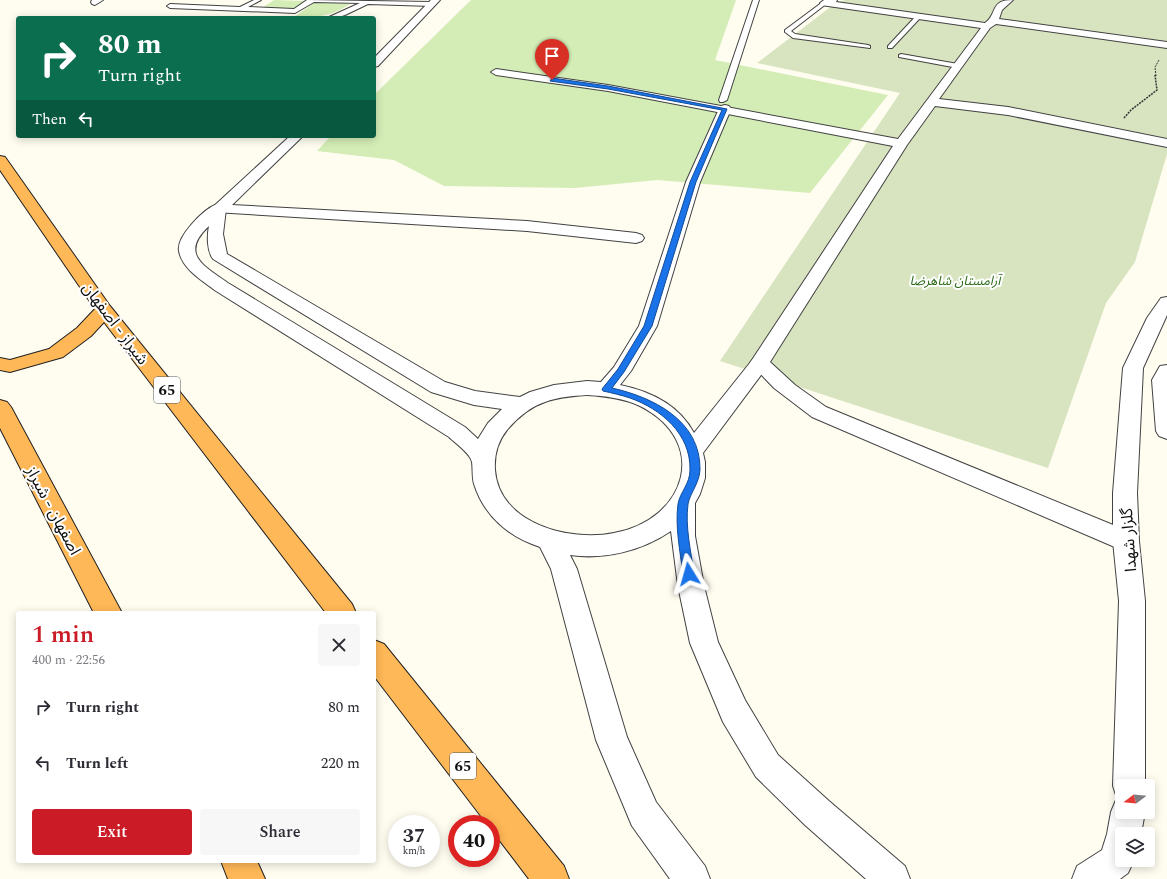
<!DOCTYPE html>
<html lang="en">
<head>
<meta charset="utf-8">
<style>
	:root { --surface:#fff; --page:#f7f7f7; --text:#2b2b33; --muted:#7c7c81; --accent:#cb1b26 }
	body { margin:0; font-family:Spectral,"Noto Sans Arabic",serif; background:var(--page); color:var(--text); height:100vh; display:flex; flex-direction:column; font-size:15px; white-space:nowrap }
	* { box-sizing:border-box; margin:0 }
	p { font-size:13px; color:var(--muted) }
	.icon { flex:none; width:22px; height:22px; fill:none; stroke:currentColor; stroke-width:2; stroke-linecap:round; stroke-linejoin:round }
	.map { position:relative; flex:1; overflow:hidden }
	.panel { position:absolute; left:16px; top:611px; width:360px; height:252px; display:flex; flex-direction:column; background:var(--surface); border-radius:4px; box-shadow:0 2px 10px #0003 }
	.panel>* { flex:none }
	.banner { position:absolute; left:16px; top:16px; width:360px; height:122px; border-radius:4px; box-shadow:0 2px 10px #0003; background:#0b6e4f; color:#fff; overflow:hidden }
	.needle { width:26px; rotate:254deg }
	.buttons { position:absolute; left:1115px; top:779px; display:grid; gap:8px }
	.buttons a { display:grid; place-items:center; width:40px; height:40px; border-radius:4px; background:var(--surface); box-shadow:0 2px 10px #0003; font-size:20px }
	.speed { position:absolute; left:388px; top:815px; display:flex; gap:8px; font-size:20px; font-weight:700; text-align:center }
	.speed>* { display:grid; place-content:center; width:52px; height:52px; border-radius:50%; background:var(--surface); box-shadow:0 2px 10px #0003; line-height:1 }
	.speed small { font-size:10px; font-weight:400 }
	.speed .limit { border:6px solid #d22; background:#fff; color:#111 }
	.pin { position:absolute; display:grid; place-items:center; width:34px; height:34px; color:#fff; margin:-41px -17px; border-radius:50% 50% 50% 0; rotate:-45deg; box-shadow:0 0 4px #0007 }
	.pin .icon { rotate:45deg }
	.me { position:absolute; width:44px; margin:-22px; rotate:352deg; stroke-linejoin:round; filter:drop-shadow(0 0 3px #0008) }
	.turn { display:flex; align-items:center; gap:14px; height:84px; padding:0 16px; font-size:18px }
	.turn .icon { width:52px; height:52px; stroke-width:2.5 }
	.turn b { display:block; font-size:28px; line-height:34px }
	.then { display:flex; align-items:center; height:38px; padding:0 16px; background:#0003; gap:8px; font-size:15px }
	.round { display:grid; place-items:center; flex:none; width:42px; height:42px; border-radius:4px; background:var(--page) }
	.head { display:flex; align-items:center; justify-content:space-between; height:68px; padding:0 16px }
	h1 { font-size:24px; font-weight:600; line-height:30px; color:var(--accent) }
	.cta { display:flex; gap:8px; margin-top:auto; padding:8px 16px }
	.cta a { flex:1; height:46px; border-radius:4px; background:var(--accent); color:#fff; font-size:16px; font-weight:600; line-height:46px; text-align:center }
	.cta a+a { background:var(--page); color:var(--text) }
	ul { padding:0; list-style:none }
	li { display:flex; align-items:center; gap:12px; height:56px; padding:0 16px }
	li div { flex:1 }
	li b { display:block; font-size:15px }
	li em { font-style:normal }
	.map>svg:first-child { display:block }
	.green { fill:#d4edb6 }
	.cemetery { fill:#d8e4bf }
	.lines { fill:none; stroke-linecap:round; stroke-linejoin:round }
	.service-casing { stroke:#424242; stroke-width:2 }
	.minor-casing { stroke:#424242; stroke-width:2 }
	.tertiary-casing { stroke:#424242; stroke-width:2 }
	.trunk-casing { stroke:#202020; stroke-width:2 }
	.path-far1 { stroke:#313131; stroke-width:1; stroke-dasharray:2 1; stroke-linecap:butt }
	.path { stroke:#313131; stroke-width:1.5; stroke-dasharray:2 1; stroke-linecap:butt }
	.service { fill:#fff; fill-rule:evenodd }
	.minor { fill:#fff; fill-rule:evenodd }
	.tertiary { fill:#fff; fill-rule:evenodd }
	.trunk { fill:#ffb857; fill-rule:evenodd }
	.route { fill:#1a73e8; stroke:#114b97 }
	.labels { text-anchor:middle; stroke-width:4; stroke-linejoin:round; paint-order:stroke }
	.far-park-label { font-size:13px; font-style:italic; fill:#2c6c19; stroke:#fff }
	.shield { fill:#fff; stroke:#575757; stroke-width:1 }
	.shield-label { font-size:15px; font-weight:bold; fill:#0f0f0f }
	.street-label { font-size:16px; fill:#0f0f0f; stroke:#fff }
</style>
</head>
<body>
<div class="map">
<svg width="1167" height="879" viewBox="0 0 1167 879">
	<rect width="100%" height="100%" fill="#fffcf0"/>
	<path class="green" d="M274 0 306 1 294 9 262 8Z
		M471 0H736L715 60 888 95 810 193 657 180 575 188 444 186 394 160 317 151 331 136H374V95Z
		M315 2 350 4C333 16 314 18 293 18Z"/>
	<path class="cemetery" d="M845 0H1167V154L1135 262 1106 303 1048 468 720 361 900 93 757 63 837 2Z"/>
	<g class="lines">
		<defs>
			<path id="service" d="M254 0H261L248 7 294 9 307 0 432 2 435 4 432 6 368 4 345 15 336 18H327L360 3 314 2 295 13 170 8 167 6 170 4 240 7Z
				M753 0H759L727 100 723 102H720L719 100Z
				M824 1 826 2V4L791 31 795 34 868 45 870 46V48L793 38 785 32V30Z
				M917 15 922 16 892 48H888V46Z
				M901 54 958 64 962 66 958 68 899 57V55Z"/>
			<path id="minor" d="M92 0H103L95 5 92 4 91 2Z
				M431 0H440L378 66 374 67V58Z
				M824 0H837L836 2 985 23C998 14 989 0 1013 0L1002 10 999 19 1167 42V48L996 24 990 28 939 99 1008 107 1167 139V147L1008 115 935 106 907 145 770 362 795 385 826 407 1135 534 1139 541 1135 548 1126 551 1117 548 812 417 774 388 750 363 893 146 608 91 496 75 491 72 496 69 608 85 898 139 981 28 821 5 820 3Z
				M290 136H303L232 205 527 221 636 233 642 235 644 238 642 241 636 243 527 231 214 212 212 209 214 206Z"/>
			<path id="tertiary" d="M725 105 729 106 731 109 700 182 657 326 631 371 620 385C650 391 679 405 694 433L753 359 760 357 767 359 770 363 703 453 705 462V478L700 494 695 503V536L704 586 718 642 745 700 778 755 829 801 905 866 910 879H866L805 825 756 777 723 722 690 643 678 586 671 531C642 551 604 560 570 555L577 569 627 737 656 802 705 866 710 879H670L632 826 596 740 551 569 540 547C509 537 484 516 474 484 472 477 473 469 472 462 470 453 456 444 449 437L216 291C203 281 182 269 179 251 176 237 203 210 215 205 219 204 221 205 224 206L226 209 223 234 227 254 445 382 475 391 520 397 530 392 554 385 587 381 601 382 614 367 639 326 686 182 719 109 721 106ZM209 226C207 236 207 251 213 259L431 392 474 405 502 409 488 423 478 439 465 427 228 283C204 266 179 254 209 226ZM587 395C605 396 623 398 640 406 711 442 686 520 614 533 570 542 499 524 495 470 494 455 498 441 507 430 517 418 530 407 545 402 558 397 573 396 587 395Z
				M1167 297V315L1143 368 1137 493 1139 541 1145 601V786H1122V812H1145L1141 834H1122V860H1134L1128 873 1120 879H1072L1077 866 1102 850 1107 834 1111 812 1116 800 1120 799 1117 798 1113 786 1119 601 1113 541V493L1123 368 1147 318 1161 298Z
				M1167 365V439L1159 436 1156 431 1152 380 1160 366Z"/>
			<path id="trunk" d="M0 156 5 157 110 306 352 604 356 613H326L104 322 91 336 63 357 10 372 0 370V358L10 360 49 349 77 328 95 309 0 170Z
				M0 400 7 402 11 407 122 613H94L0 428Z
				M374 640 384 644 564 866 569 879H529L491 829V824H487L374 676Z
				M221 861H257L265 879H228Z"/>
		</defs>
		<use href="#service" class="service-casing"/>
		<use href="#minor" class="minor-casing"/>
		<use href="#tertiary" class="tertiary-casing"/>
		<use href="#trunk" class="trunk-casing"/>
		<path class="path-far1" d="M1156 76 1155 67 1159 60"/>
		<path class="path" d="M1124 118 1131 110 1157 90 1155 75"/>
		<use href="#service" class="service"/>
		<use href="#minor" class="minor"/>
		<use href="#tertiary" class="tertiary"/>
		<use href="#trunk" class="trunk"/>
	</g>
	<path class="route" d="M552 78 608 86 727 109 696 182 652 326 624 372 612 388C652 397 701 420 700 470 699 484 690 493 688 504 685 527 691 551 694 574L693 577 689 578 685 577 683 574C680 551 675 526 678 504 680 492 690 484 690 470 691 434 661 409 630 398 621 395 612 393 603 391L602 389 618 369 644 326 690 182 722 110 608 89 550 81Z"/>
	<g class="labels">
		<g class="far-park-label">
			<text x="955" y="285">آرامستان شاهرضا</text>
		</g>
		<g class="shield">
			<rect x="154" y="377" width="26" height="26" rx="3"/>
			<rect x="450" y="753" width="26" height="26" rx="3"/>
		</g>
		<g class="shield-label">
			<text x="167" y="395">65</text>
			<text x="463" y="771">65</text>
		</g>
		<g class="street-label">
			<text transform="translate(116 323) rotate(53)" y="6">شیراز - اصفهان</text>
			<text transform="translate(54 510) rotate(62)" y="6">اصفهان - شیراز</text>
			<text transform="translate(1128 540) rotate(-94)" y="6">گلزار شهدا</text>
		</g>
	</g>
</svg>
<div class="buttons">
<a><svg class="needle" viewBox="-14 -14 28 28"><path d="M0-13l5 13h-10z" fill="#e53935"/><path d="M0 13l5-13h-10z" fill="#7c7c81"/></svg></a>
<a><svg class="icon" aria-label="layers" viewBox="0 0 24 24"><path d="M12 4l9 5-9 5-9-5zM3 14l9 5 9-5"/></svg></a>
</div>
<div class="speed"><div>37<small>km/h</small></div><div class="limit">40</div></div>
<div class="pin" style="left:552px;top:80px;background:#d93025"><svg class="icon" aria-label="arrive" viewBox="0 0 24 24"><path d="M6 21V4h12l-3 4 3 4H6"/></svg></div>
<svg class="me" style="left:689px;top:574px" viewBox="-20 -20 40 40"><path d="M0-17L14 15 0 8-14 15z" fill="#1a73e8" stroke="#fff" stroke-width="4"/></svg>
<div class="banner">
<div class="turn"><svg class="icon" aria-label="right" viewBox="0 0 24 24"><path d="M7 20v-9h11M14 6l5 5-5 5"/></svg><div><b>80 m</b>Turn right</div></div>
<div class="then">Then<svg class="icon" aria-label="left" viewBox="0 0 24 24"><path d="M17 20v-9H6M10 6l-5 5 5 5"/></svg></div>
</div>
<section class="panel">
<div class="head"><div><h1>1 min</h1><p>400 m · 22:56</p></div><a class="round"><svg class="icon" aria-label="close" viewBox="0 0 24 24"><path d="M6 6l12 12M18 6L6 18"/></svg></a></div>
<ul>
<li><svg class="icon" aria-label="right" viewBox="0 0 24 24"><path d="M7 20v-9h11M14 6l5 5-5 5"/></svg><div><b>Turn right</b></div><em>80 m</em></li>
<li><svg class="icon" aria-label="left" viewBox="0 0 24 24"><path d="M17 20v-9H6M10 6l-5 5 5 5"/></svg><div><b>Turn left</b></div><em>220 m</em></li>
</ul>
<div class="cta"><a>Exit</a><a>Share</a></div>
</section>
</div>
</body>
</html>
